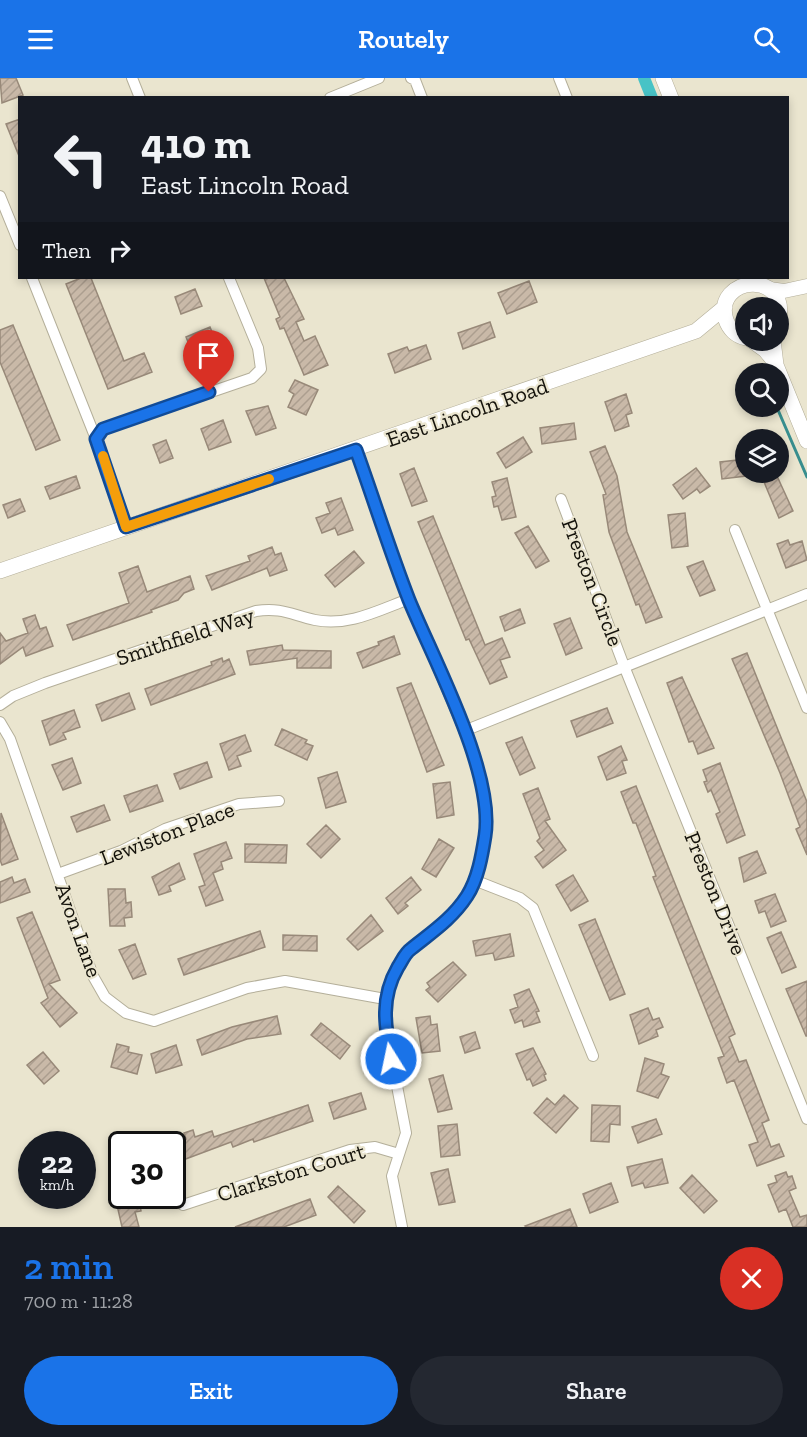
<!DOCTYPE html>
<html lang="en">
<head>
<meta charset="utf-8">
<style>
	:root { --surface:#171b24; --page:#242831; --text:#f1f3f6; --muted:#9ea1a6; --accent:#1a73e8 }
	body { margin:0; font-family:"Zilla Slab",serif; background:var(--page); color:var(--text); height:100vh; display:flex; flex-direction:column; font-size:22px; white-space:nowrap }
	* { box-sizing:border-box; margin:0 }
	p { font-size:20px; color:var(--muted) }
	.icon { flex:none; width:33px; height:33px; fill:none; stroke:currentColor; stroke-width:2; stroke-linecap:round; stroke-linejoin:round }
	.map { position:relative; height:1149px; overflow:hidden }
	.panel { display:flex; flex-direction:column; background:var(--surface); flex:1 }
	.panel>* { flex:none }
	.hud { position:absolute; left:18px; top:18px; width:771px; height:183px; border-radius:0px; box-shadow:0 3px 9px #0003; background:#171b24; color:var(--text); overflow:hidden }
	.tools { position:absolute; left:735px; top:219px; display:grid; gap:12px }
	.tools a { display:grid; place-items:center; width:54px; height:54px; border-radius:50%; background:var(--surface); box-shadow:0 3px 9px #0003; font-size:30px }
	.speed { position:absolute; left:18px; top:1053px; display:flex; gap:12px; font-size:30px; font-weight:700; text-align:center }
	.speed>* { display:grid; place-content:center; width:78px; height:78px; border-radius:50%; background:var(--surface); box-shadow:0 3px 9px #0003; line-height:1 }
	.speed small { font-size:15px; font-weight:400 }
	.speed .limit { border:3px solid #111; border-radius:9px; background:#fff; color:#111 }
	.pin { position:absolute; display:grid; place-items:center; width:51px; height:51px; color:#fff; margin:-62px -26px; border-radius:50% 50% 50% 0; rotate:-45deg; box-shadow:0 0 6px #0007 }
	.pin .icon { rotate:45deg }
	.me { position:absolute; width:66px; margin:-33px; rotate:350deg; stroke-linejoin:round; filter:drop-shadow(0 0 4px #0008) }
	.turn { display:flex; align-items:center; gap:21px; height:126px; padding:0 24px; font-size:27px }
	.turn .icon { width:78px; height:78px; stroke-width:2.5 }
	.turn b { display:block; font-size:42px; line-height:51px }
	.then { display:flex; align-items:center; height:57px; padding:0 24px; background:#0003; gap:12px; font-size:22px }
	.round { display:grid; place-items:center; flex:none; width:63px; height:63px; border-radius:32px; background:var(--page) }
	.overview { display:flex; align-items:center; justify-content:space-between; height:102px; padding:0 24px }
	h1 { font-size:36px; font-weight:600; line-height:45px; color:var(--accent) }
	.primary-button { display:flex; gap:12px; margin-top:auto; padding:12px 24px }
	.primary-button a { flex:1; height:69px; border-radius:36px; background:var(--accent); color:#fff; font-size:24px; font-weight:600; line-height:69px; text-align:center }
	.primary-button a+a { background:var(--page); color:var(--text) }
	header { display:flex; justify-content:space-between; align-items:center; height:78px; padding:0 24px; background:var(--accent); color:#fff; font-size:27px; font-weight:600 }
	.map>svg:first-child { display:block }
	.lines { fill:none; stroke-linecap:round; stroke-linejoin:round }
	.stream { stroke:#388e8e; stroke-width:3 }
	.canal { stroke:#48c3c6; stroke-width:12 }
	.building { fill:url(#building-hatch); stroke:#988979; stroke-width:1.5 }
	.minor-casing { stroke:#b4af9a; stroke-width:12 }
	.tertiary-casing { stroke:#b4af9a; stroke-width:15 }
	.secondary-casing { stroke:#b4af9a; stroke-width:16 }
	.minor { stroke:#fff; stroke-width:10 }
	.tertiary { stroke:#fff; stroke-width:14 }
	.secondary { stroke:#fff; stroke-width:15 }
	.route-casing { stroke:#114b97; stroke-width:15 }
	.route { stroke:#1a73e8; stroke-width:10 }
	.slow { stroke:#f59e0b; stroke-width:10 }
	.labels { text-anchor:middle; stroke-width:4.5; stroke-linejoin:round; paint-order:stroke }
	.street-label { font-size:22px; fill:#14120b; stroke:#eae5cf }
</style>
</head>
<body>
<header><svg class="icon" aria-label="menu" viewBox="0 0 24 24"><path d="M4 6h16M4 12h16M4 18h16"/></svg>Routely<svg class="icon" aria-label="search" viewBox="0 0 24 24"><circle cx="10" cy="10" r="6"/><path d="M15 15l6 6"/></svg></header>
<div class="map">
<svg width="807" height="1149" viewBox="0 0 807 1149">
	<defs>
		<pattern id="building-hatch" width="6" height="6" patternUnits="userSpaceOnUse" patternTransform="scale(1.5)"><rect width="6" height="6" fill="#c9b9a8"/><path d="M-1 1l2-2M0 6l6-6M5 7l2-2" fill="none" stroke="#ac9e8f"/></pattern>
	</defs>
	<rect width="100%" height="100%" fill="#eae5cf"/>
	<g class="lines">
		<path class="stream" d="M778 332 807 399"/>
		<path class="canal" d="M644 0 652 20"/>
	</g>
	<path class="building" d="M0 0H16L23 17 2 25Z
		M20 41V78H19L6 46Z
		M81 200H91L124 283 144 275 152 294 108 311 66 206Z
		M264 200H284L304 241 296 244 304 263 315 258 328 287 304 297 284 250 280 251 276 241 280 239Z
		M529 203 537 224 507 236 498 215Z
		M195 211 202 228 181 236 175 219Z
		M490 244 495 259 463 271 458 255Z
		M13 247 60 362 36 372 0 284V252Z
		M210 249 218 269 194 279 186 259Z
		M426 267 431 281 395 295 388 276 407 269 409 273Z
		M295 302 318 312 306 337 288 329 294 316 289 313Z
		M626 316 632 335 626 337 629 348 615 353 605 324Z
		M268 328 276 350 256 357 246 333Z
		M223 342 231 364 209 372 201 351Z
		M574 345 576 361 542 366 540 350Z
		M523 359 532 374 506 390 497 375Z
		M166 362 173 380 160 385 153 367Z
		M605 368 617 398 627 454 662 539 646 545 639 526 636 527 609 454 603 417 606 416 590 374Z
		M746 381V398L722 401 720 384Z
		M414 390 427 423 412 428 400 396Z
		M696 390 710 408 700 415 697 411 683 421 673 407Z
		M76 398 80 410 50 421 45 409Z
		M777 398 793 433 779 440 764 404Z
		M507 400 516 439 502 442 498 428 494 429 492 419 496 418 492 404Z
		M341 420 353 452 338 457 335 450 322 455 316 440 330 435 326 425Z
		M20 421 25 433 8 440 3 427Z
		M685 435 688 468 672 470 668 437Z
		M433 438 485 567 502 560 510 579 500 582 507 599 490 606 469 561 466 562 418 444Z
		M528 448 549 483 536 490 515 455Z
		M788 462 790 467 802 463 807 482 786 490 777 466Z
		M272 469 275 477 281 475 287 492 270 498 267 490 212 512 206 498 250 483 248 478Z
		M354 473 364 485 335 509 325 497Z
		M703 483 715 512 700 518 687 489Z
		M138 488 147 514 190 498 194 511 184 515 178 522 151 532 152 534 73 562 67 547 129 525 119 495Z
		M520 531 525 545 505 553 500 539Z
		M35 537 40 551 46 549 53 568 26 578 23 569 0 586V555L6 563 28 555 23 541Z
		M570 540 582 570 566 577 554 546Z
		M394 558 400 576 363 590 357 575 379 567 378 564Z
		M282 567 283 572 331 573V590H297V580L250 587 247 573Z
		M747 575 807 724V777L796 751 800 749 780 695 732 581Z
		M222 580 223 584 229 581 235 596 151 627 145 611 212 587 211 584Z
		M682 599 714 670 698 676 693 663 689 664 667 605Z
		M411 605 444 687 427 694 397 610Z
		M129 615 135 631 102 643 96 627Z
		M607 630 613 645 577 659 571 643Z
		M74 632 80 649 63 655 66 661 50 667 42 643Z
		M282 651 307 662 305 665 313 668 307 682 275 667Z
		M245 657 251 673 237 678 241 688 229 692 220 666Z
		M522 659 535 690 520 697 506 665Z
		M621 668 627 682 622 683 626 695 607 702 598 679Z
		M72 680 81 705 63 712 52 687Z
		M207 684 212 699 180 711 174 696Z
		M720 685 745 757 727 765 716 736 720 734 711 712 708 714 704 704 707 703 703 692Z
		M337 694 346 724 326 730 318 700Z
		M450 704 454 737 437 740 433 706Z
		M157 707 163 723 130 734 124 718Z
		M636 708 735 956 729 959 739 984 746 982 769 1042 762 1045 771 1069 779 1066 784 1078 757 1088 749 1067 758 1064 734 1002 727 1005 718 980 724 978 653 799 656 798 636 745H633L621 714Z
		M538 710 550 741 545 743 566 772 543 790 535 779 544 772 537 763 540 760 523 716Z
		M104 727 110 742 77 754 71 739Z
		M1 735 18 781 2 787 0 782Z
		M326 747 340 761 321 780 307 766Z
		M439 761 454 770 436 799 422 791Z
		M226 764 232 780 221 784 223 791 213 795 223 822 206 828 199 809 205 807 194 776Z
		M245 766 287 767 286 785 245 784Z
		M757 773 766 795 744 804 739 780Z
		M179 785 185 801 169 808 171 813 159 817 152 799Z
		M573 797 588 823 571 833 556 807Z
		M12 799 14 805 25 801 30 814 0 825V804Z
		M411 799 421 812 405 825 408 828 398 836 386 820Z
		M108 811H125L126 825 131 824 132 839 124 840 125 848H110Z
		M775 816 786 843 771 849 765 833 759 835 755 823Z
		M32 834 60 902 49 906 77 935 60 949 41 925 48 920 17 840Z
		M371 837 383 853 358 872 347 861Z
		M595 841 625 916 610 922 579 847Z
		M260 853 265 869 184 897 178 881Z
		M781 854 796 889 782 895 767 860Z
		M510 856 514 878 495 882 493 875 476 878 473 863Z
		M283 857 317 858V873L283 872Z
		M135 866 146 896 133 901 119 872Z
		M453 884 466 897 438 924 426 912 430 909 427 905Z
		M807 903V958H806L786 911Z
		M529 911 539 933 536 934 540 944 524 949 522 942 515 945 510 932 518 929 514 917Z
		M648 930 653 942 659 940 663 949 656 952 658 958 639 966 630 937Z
		M277 938 281 956 247 961 202 977 197 962 232 949Z
		M430 938 431 947 437 946 440 973 422 975 416 940Z
		M321 945 350 968 340 981 311 957Z
		M475 954 480 970 465 975 460 959Z
		M117 966 129 969 128 974 142 977 137 996 111 989Z
		M176 967 182 987 156 995 151 976Z
		M533 970 546 996 544 997 546 1002 533 1008 530 1001 527 1002 516 976Z
		M43 974 59 993 44 1006 27 987Z
		M645 980 664 986 661 996 669 999 658 1020 637 1013Z
		M443 997 452 1031 438 1034 429 1001Z
		M361 1015 366 1031 334 1041 329 1025Z
		M564 1017 578 1030 556 1055 534 1035 547 1020 555 1027Z
		M308 1027 313 1043 254 1064 253 1061 233 1069 231 1064 183 1082 176 1065 186 1061 184 1055 193 1052 195 1059 212 1053 214 1059Z
		M592 1027 620 1028V1047L610 1046 609 1064 591 1063Z
		M656 1041 662 1056 638 1065 632 1049Z
		M457 1046 460 1077 441 1079 438 1048Z
		M662 1081 668 1105 645 1110 643 1105 632 1108 627 1089Z
		M448 1091 455 1124 439 1127 431 1095Z
		M786 1094 788 1099 792 1098 796 1110 789 1113 800 1139 807 1137V1149H793L786 1131 779 1134 768 1107 777 1104 775 1098Z
		M692 1097 717 1123 704 1135 680 1110Z
		M611 1105 618 1124 590 1135 583 1116Z
		M338 1108 365 1133 354 1145 328 1119Z
		M310 1121 316 1137 284 1149H235Z
		M139 1122 141 1133 135 1134 139 1149H122L117 1127Z
		M570 1131 577 1149H526L525 1148Z"/>
	<g class="lines">
		<defs>
			<path id="minor" d="M132 0 140 20
				M411 0 415 2 422 20
				M559 0 567 20
				M330 20 379 0
				M0 118 20 167
				M32 200 96 361 126 449
				M96 361 103 351 252 300 261 291 258 270 229 200
				M356 372 409 521 475 678 485 720 486 754 479 788 468 817 443 847 408 873 392 901 385 921 384 940 406 1055 392 1098 402 1149
				M561 421 624 588 807 1041
				M735 452 807 630
				M0 627 13 618 45 605 256 533C281 529 292 537 315 542 348 549 379 532 409 521
				M0 644 10 661 93 898 105 919 126 935 154 943 247 910 285 903 385 921
				M464 653 807 516
				M58 796 121 773 165 751 239 726 279 723
				M474 802 520 820 533 830 593 978
				M183 1127 350 1072 375 1069 399 1076"/>
			<path id="tertiary" d="M769 211 784 213 807 208"/>
			<path id="secondary" d="M663 0 671 20
				M746 260C736 258 729 251 726 242 712 198 792 190 778 245
				M751 262 765 272 775 284
				M773 262 776 287 807 363
				M0 493 696 253 725 229"/>
		</defs>
		<use href="#minor" class="minor-casing"/>
		<use href="#tertiary" class="tertiary-casing"/>
		<use href="#secondary" class="secondary-casing"/>
		<use href="#minor" class="minor"/>
		<use href="#tertiary" class="tertiary"/>
		<use href="#secondary" class="secondary"/>
	</g>
	<g class="lines">
		<defs>
			<path id="route" d="M209 314 103 351 96 361 126 449 356 372C374 422 390 473 409 522 434 583 495 695 485 758 482 777 478 801 467 818 452 841 432 854 411 871 405 875 402 883 398 889 380 920 385 948 391 981"/>
		</defs>
		<use href="#route" class="route-casing"/>
		<use href="#route" class="route"/>
		<path class="slow" d="M103 378 126 449 269 401"/>
	</g>
	<g class="labels">
		<g class="street-label">
			<text transform="translate(467 334) rotate(-19)" y="8">East Lincoln Road</text>
			<text transform="translate(593 504) rotate(69)" y="8">Preston Circle</text>
			<text transform="translate(185 558) rotate(-18)" y="8">Smithfield Way</text>
			<text transform="translate(167 755) rotate(-21)" y="8">Lewiston Place</text>
			<text transform="translate(716 815) rotate(68)" y="8">Preston Drive</text>
			<text transform="translate(79 852) rotate(70)" y="8">Avon Lane</text>
			<text transform="translate(291 1094) rotate(-17)" y="8">Clarkston Court</text>
		</g>
	</g>
</svg>
<div class="tools">
<a><svg class="icon" aria-label="sound" viewBox="0 0 24 24"><path d="M4 9h4l5-4v14l-5-4H4zM17 9q2 3 0 6"/></svg></a>
<a><svg class="icon" aria-label="search" viewBox="0 0 24 24"><circle cx="10" cy="10" r="6"/><path d="M15 15l6 6"/></svg></a>
<a><svg class="icon" aria-label="layers" viewBox="0 0 24 24"><path d="M12 4l9 5-9 5-9-5zM3 14l9 5 9-5"/></svg></a>
</div>
<div class="speed"><div>22<small>km/h</small></div><div class="limit">30</div></div>
<div class="pin" style="left:209px;top:314px;background:#d93025"><svg class="icon" aria-label="arrive" viewBox="0 0 24 24"><path d="M6 21V4h12l-3 4 3 4H6"/></svg></div>
<svg class="me" style="left:391px;top:981px" viewBox="-20 -20 40 40"><circle r="17" fill="#1a73e8" stroke="#fff" stroke-width="3"/><path d="M0-11L8 9 0 5-8 9z" fill="#fff"/></svg>
<div class="hud">
<div class="turn"><svg class="icon" aria-label="left" viewBox="0 0 24 24"><path d="M17 20v-9H6M10 6l-5 5 5 5"/></svg><div><b>410 m</b>East Lincoln Road</div></div>
<div class="then">Then<svg class="icon" aria-label="right" viewBox="0 0 24 24"><path d="M7 20v-9h11M14 6l5 5-5 5"/></svg></div>
</div>
</div>
<section class="panel">
<div class="overview"><div><h1>2 min</h1><p>700 m · 11:28</p></div><a class="round" style="background:#d93025;color:#fff"><svg class="icon" aria-label="close" viewBox="0 0 24 24"><path d="M6 6l12 12M18 6L6 18"/></svg></a></div>
<div class="primary-button"><a>Exit</a><a>Share</a></div>
</section>
</body>
</html>
